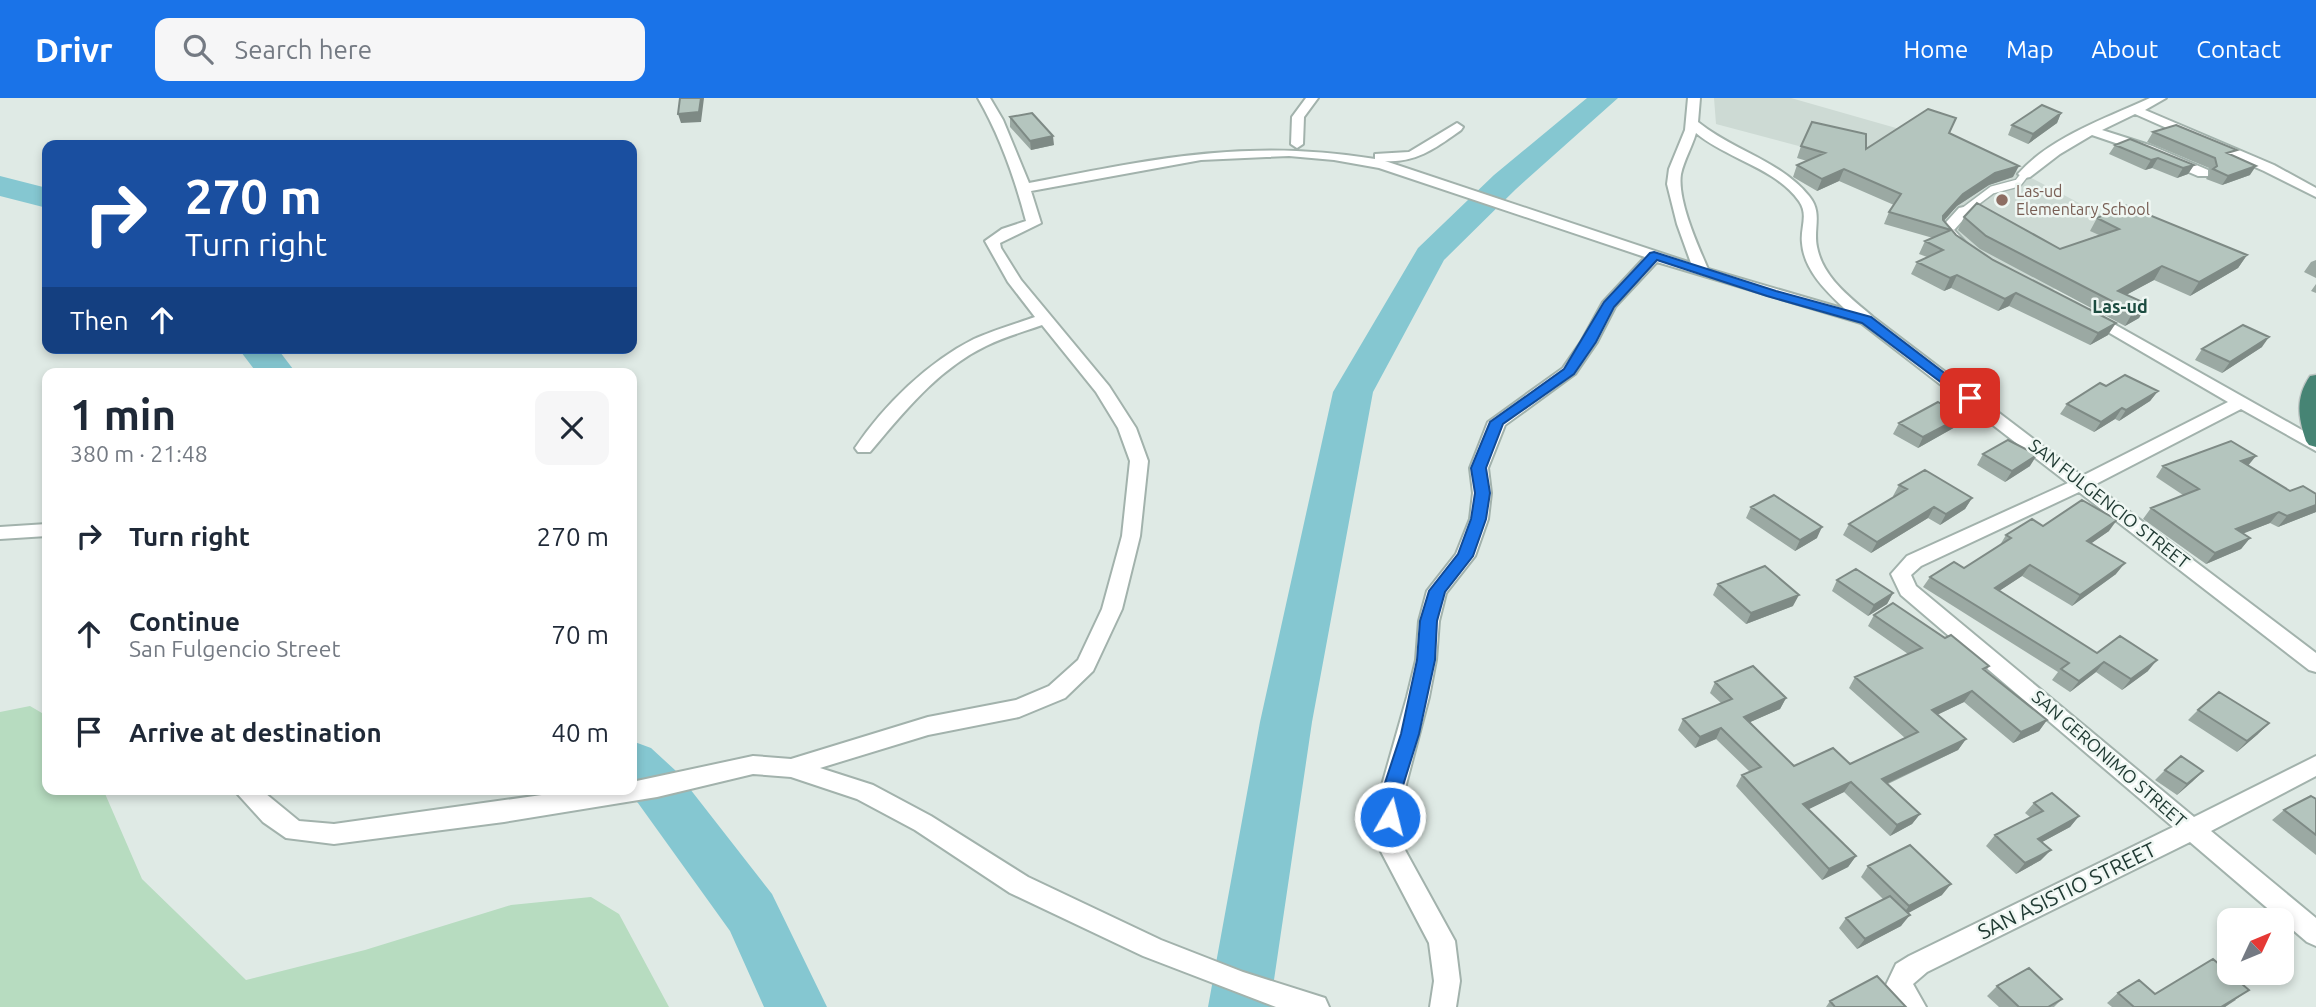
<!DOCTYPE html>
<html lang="en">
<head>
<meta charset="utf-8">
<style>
	:root { --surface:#fff; --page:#f6f6f7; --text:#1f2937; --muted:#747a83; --accent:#1a73e8 }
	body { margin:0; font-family:Ubuntu,sans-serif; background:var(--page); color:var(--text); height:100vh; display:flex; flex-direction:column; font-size:26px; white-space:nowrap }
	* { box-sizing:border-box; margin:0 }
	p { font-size:23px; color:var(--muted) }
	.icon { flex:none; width:38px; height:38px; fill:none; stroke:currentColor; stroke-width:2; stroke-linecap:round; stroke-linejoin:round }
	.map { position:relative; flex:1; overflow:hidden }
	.drawer { position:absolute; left:42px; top:270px; width:595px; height:427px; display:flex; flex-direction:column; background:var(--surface); border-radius:14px; box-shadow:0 4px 10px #0003 }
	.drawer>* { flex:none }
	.top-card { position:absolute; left:42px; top:42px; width:595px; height:214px; border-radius:14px; box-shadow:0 4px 10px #0003; background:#1a4fa0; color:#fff; overflow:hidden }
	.needle { width:46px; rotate:46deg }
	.controls { position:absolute; left:2217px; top:810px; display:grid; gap:14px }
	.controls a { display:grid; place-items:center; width:77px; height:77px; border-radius:14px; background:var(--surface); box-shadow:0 4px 10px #0003; font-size:35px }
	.pin { position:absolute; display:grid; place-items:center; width:60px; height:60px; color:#fff; margin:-30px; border-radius:14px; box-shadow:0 4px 10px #0006 }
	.me { position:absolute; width:77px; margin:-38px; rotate:8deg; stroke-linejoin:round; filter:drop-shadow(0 0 5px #0008) }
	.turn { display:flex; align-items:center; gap:24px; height:147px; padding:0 28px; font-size:32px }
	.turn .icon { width:91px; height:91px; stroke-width:2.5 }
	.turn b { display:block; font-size:49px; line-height:60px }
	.then { display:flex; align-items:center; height:66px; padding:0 28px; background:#0003; gap:14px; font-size:26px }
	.round { display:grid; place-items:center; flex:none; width:74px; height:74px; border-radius:14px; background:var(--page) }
	.head { display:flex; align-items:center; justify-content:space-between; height:119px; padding:0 28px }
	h1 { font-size:42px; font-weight:700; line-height:52px }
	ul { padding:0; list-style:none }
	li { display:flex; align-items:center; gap:21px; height:98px; padding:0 28px }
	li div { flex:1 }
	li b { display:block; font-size:26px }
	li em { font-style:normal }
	header { display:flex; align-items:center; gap:42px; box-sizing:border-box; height:98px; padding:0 35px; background:var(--accent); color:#fff }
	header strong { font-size:33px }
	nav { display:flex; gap:38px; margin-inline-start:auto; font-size:24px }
	.search { width:490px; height:63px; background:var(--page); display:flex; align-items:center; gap:18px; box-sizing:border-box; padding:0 24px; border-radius:14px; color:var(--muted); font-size:26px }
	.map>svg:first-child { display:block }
	.built { fill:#cddad4 }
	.green { fill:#b7dcc0 }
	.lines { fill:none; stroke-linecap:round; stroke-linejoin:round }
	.river { fill:#85c7d1; fill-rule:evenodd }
	.service-casing { stroke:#a2b2ac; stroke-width:10 }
	.minor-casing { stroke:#a2b2ac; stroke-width:4 }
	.trunk-casing { stroke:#bcc4c2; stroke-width:3 }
	.service { stroke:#fff; stroke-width:7 }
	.minor { fill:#fff; fill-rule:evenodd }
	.trunk { fill:#468474; fill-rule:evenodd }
	.wall { fill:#9ba9a3 }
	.shaded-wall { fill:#7e8a85 }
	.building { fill:#b4c5be; stroke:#7e8a85; stroke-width:2 }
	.route { fill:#1a73e8; stroke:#114b97; stroke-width:2 }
	.education-dot { fill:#8d6e63; stroke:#eff7f3; stroke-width:2.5 }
	.labels { text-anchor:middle; stroke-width:5; stroke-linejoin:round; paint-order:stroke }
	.far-education-label { font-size:16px; fill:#785e54; stroke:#eff7f3; text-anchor:start }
	.far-quarter-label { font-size:18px; font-weight:bold; fill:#1c4c40; stroke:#eff7f3 }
	.street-label { font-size:18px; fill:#203a33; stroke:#eff7f3 }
	.near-street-label { font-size:21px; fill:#203a33; stroke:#eff7f3 }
</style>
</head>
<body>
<header>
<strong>Drivr</strong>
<div class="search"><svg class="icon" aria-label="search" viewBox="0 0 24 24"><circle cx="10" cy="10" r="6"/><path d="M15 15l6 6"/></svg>Search here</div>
<nav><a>Home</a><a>Map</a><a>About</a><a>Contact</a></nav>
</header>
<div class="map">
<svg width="2316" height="909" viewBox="0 0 2316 909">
	<rect width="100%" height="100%" fill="#dfeae5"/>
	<path class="built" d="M1714 0H1791L1917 36 2018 73 2155 145 2052 192 1994 164 1949 134 1966 116 1896 88 1870 67 1716 26Z"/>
	<path class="green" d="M30 608 47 618V691H103L142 781 246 882 365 852 511 807 591 799 619 816 669 909H0V614Z"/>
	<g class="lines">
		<path class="river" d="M1587 0H1618L1516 91 1444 162 1373 294 1312 624 1270 909H1208L1260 624 1333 294 1418 150 1494 77Z
			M0 78 47 90V110L0 98Z
			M238 250H277L296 275H257Z
			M632 643 651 650 676 673 772 796 827 909H764L730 833 638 705 624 691H632Z"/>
		<defs>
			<path id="service" d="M1964 113 1992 92 2018 85 2025 76"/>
			<path id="minor" d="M978 0H990L1003 22 1029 85C1151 61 1249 40 1375 61V56L1409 54 1457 25 1463 29 1461 32C1437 49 1417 65 1385 63L1691 165 1677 126 1667 86 1669 71 1685 32 1688 0H1700L1698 24C1732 52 1781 63 1809 98 1823 115 1813 130 1817 149 1823 180 1850 199 1873 219L2082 378 2228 304 2084 220 2081 217 2084 214 2089 212 2316 340V353L2241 311 2094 387 2316 555V574L2309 572 2079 394 1921 468 1911 477 1916 488 2194 719 2316 658V678L2211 733 2316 820V848L2307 844 2190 744 1927 874 1913 886 1926 909H1898L1886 887 1896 866 1909 858 2173 729 1901 497 1891 476 1907 458 2068 385 1861 225 1657 164 1615 209 1597 244 1575 276 1505 327 1488 370 1491 395 1488 421 1475 458 1446 495 1439 523 1436 562 1429 599 1404 694 1400 743 1455 843 1460 883 1456 909H1430L1434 883 1429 845 1376 744 1380 694 1407 599 1416 562 1419 523 1427 493 1456 456 1470 421 1473 395 1470 370 1488 324 1563 270 1581 244 1603 204 1645 159 1379 70 1334 62 1289 58 1201 62 1031 93 1041 125 1000 145 1001 150 1021 182 1109 288 1136 330 1148 363 1140 438 1122 511 1093 573 1065 600 1019 619 928 637 820 670 873 687 931 718 1028 779 1161 842 1243 874 1325 900 1329 909H1276L1143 858 1010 795 915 732 857 701 791 679 753 676 657 699 504 724 334 746 286 740 263 724 233 691H260L299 723 334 726 584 691H632V684L753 658 791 661 928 619 1016 602 1049 588 1078 562 1102 511 1122 438 1130 363 1118 330 1096 294 1042 227C1023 234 1004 239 986 248 938 271 904 314 870 354H858L855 350C884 307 928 264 974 241 994 232 1015 226 1035 219L1008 184 985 143 1002 131 1026 123C1015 81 1000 38 978 0ZM1696 35C1727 61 1774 69 1799 103 1809 117 1800 130 1802 145 1804 172 1826 193 1845 211L1708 171C1698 148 1677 102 1681 76 1684 62 1692 49 1696 35Z
				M1306 0H1318L1304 19 1303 46 1297 50 1291 46 1292 19Z
				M2150 0H2166L2145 12 2274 67 2316 90V99L2264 73 2135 16 2102 32 2152 48 2208 72V78H2198L2142 54 2092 37 2060 56 2030 79 2025 80 2018 76C2050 39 2107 20 2150 0Z
				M1964 109 1971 113 1954 132 1968 147 1961 151 1956 150 1939 132 1959 110Z
				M47 426V438L0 441V429Z"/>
			<path id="trunk" d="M2316 277V349L2309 347 2306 343C2298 319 2295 300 2310 278Z"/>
		</defs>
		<use href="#service" class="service-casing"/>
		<use href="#minor" class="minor-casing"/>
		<use href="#trunk" class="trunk-casing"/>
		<use href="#service" class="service"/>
		<use href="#minor" class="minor"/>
		<use href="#trunk" class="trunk"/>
	</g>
	<path class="wall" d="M2061 15 2057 25 2028 46 2008 37 2012 27Z
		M1010 19 1054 47 1031 52 1010 29Z
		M2153 34 2233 58 2250 77 2222 87 2206 81 2210 75 2209 70 2147 44Z
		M1949 35 2013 79 1989 87 1957 108 1944 123 1956 137 2108 237 2090 247 2009 208 1998 213 1951 190 1944 193 1911 176 1917 164 1927 159 1919 156 1925 143 1933 140 1884 126 1889 114 1894 107 1839 83 1817 93 1793 79 1797 67 1807 63 1797 60 1801 48 1866 51Z
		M2115 47 2194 67 2188 76 2177 80 2152 70 2145 72 2109 56Z
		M1964 119 2060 151 2099 137 2090 133 2097 120 2247 157 2238 170 2190 198 2154 182 2126 197 2147 206 2139 220 2125 228 1980 151 1958 132Z
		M2316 162V180L2304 174 2311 164Z
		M2316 186V195L2311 193Z
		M2262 249 2222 275 2195 262 2202 251Z
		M2106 288 2158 293 2150 303 2119 323 2115 321 2094 334 2060 316 2067 306Z
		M1899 325 1957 328 1918 350 1893 336Z
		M1983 356 2030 368 2005 384 1977 367Z
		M2163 368H2248L2290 393 2316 396V414L2278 429 2270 425 2243 435 2250 440 2241 451 2206 466 2143 421 2151 410 2183 397 2156 379Z
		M1899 387 1972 400 1965 411 1940 427 1928 420 1871 455 1843 437 1849 426 1895 399 1893 398Z
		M1751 409 1817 440 1795 453 1746 420Z
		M2043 428 2109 433 2091 445 2116 476 2072 508 2022 478 1999 493 2097 555 2148 573 2122 592 2096 574 2070 594 2052 582 2058 574 1923 489 1930 479 1964 470 2000 447 2006 437Z
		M1837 482 1893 495 1887 506 1868 518 1832 493Z
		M1718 486 1793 508 1746 526 1713 497Z
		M1874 517 1945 540 1989 568 1986 573 2047 622 2039 633 2013 645 1964 604 1937 617 1966 641 1958 652 1888 686 1920 716 1912 726 1890 738 1844 694 1808 711 1856 758 1848 769 1822 782 1736 688 1742 677 1750 674 1716 641 1695 650 1678 632 1683 621 1721 605 1710 595 1715 584 1786 600 1780 611 1750 624 1794 668 1850 666 1905 640 1849 590 1855 579 1908 556 1868 528Z
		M2198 612 2258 636 2237 654 2188 622Z
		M2165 672 2203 673 2177 697 2155 682Z
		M2316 701V757L2272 722 2284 712Z
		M2034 705 2079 718 2070 729 2042 744 2041 762 2016 776 1986 748 1995 737 2030 719 2025 715Z
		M1868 768 1942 797 1907 815 1901 828 1857 851 1839 830 1846 820 1883 801 1861 779Z
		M1997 888 2062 901 2054 909H1999L1987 898Z
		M2118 895 2155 896 2236 902 2225 909H2112L2107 905Z
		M1830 903 1906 909H1826Z"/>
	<path class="shaded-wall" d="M701 0H704L701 24 681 25 678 16Z
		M2061 15 2057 25 2028 46 2033 36Z
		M1053 38 1054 47 1031 52 1030 43Z
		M2158 60 2152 70 2145 72 2151 62Z
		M2194 67 2188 76 2177 80 2183 70Z
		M2019 68 2013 79 1989 87 1957 108 1939 128 1943 118 1963 96 1995 75Z
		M2256 68 2250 77 2222 87 2228 78Z
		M1844 71 1839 83 1817 93 1822 81Z
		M2247 157 2238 170 2190 198 2199 184Z
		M2162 168 2154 182 2113 204 2118 193Z
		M1957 177 1951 190 1944 193 1950 180Z
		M2016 195 2009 208 1998 213 2005 201Z
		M2147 206 2139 220 2125 228 2133 214Z
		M2116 225 2108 237 2090 247 2098 235Z
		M2269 239 2262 249 2222 275 2230 264Z
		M2158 293 2150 303 2119 323 2126 312Z
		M2122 310 2115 321 2094 334 2101 324Z
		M1963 318 1957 328 1918 350 1923 339Z
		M2037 357 2030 368 2005 384 2012 373Z
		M2256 358 2247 369 2241 363Z
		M1972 400 1965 411 1940 427 1946 416Z
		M2316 407V414L2278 429 2287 418Z
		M1934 409 1928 420 1871 455 1877 444Z
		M2279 414 2270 425 2227 442 2236 431Z
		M2117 422 2109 433 2079 454 2087 443Z
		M1822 429 1817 440 1795 453 1800 442Z
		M2250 440 2241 451 2206 466 2215 455Z
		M2125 465 2116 476 2072 508 2080 497Z
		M2030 467 2022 478 1987 501 1995 490Z
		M1893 495 1887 506 1868 518 1874 507Z
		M1799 497 1793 508 1746 526 1751 515Z
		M2157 562 2148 573 2122 592 2131 581Z
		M2104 564 2096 574 2070 594 2079 583Z
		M1972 593 1964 604 1924 623 1932 612Z
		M1786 600 1780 611 1739 629 1744 619Z
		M2047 622 2039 633 2013 645 2021 634Z
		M2269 625 2258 636 2237 654 2247 643Z
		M1721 630 1716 641 1695 650 1700 639Z
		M1966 641 1958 652 1875 691 1882 681Z
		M2203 673 2192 684 2177 697 2187 686Z
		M1851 684 1844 694 1797 717 1803 706Z
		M1920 716 1912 726 1890 738 1897 727Z
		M2079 718 2070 729 2029 751 2038 741Z
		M2051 752 2041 762 2016 776 2025 765Z
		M1856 758 1848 769 1822 782 1829 771Z
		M1951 786 1942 797 1901 819 1909 808Z
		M1910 817 1901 828 1857 851 1865 841Z
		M2249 892 2225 909H2221Z"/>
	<path class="building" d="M680 0H701L699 14 678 16Z
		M2042 7 2061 15 2033 36 2012 27Z
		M1928 11 1956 20 1949 35 2019 68 1995 75 1963 96 1943 118V122L1956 137 1993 162 2116 225 2098 235 2016 195 2005 201 1957 177 1950 180 1917 164 1943 152 1925 143 1951 132 1889 114 1901 96 1844 71 1822 81 1797 67 1825 55 1801 48 1812 24 1866 36V51Z
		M1032 15 1053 38 1030 43 1010 19Z
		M2176 27 2237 52 2227 55 2256 68 2228 78 2213 71 2217 68 2215 60 2153 34Z
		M2130 41 2194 67 2183 70 2158 60 2151 62 2115 47Z
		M1977 105 2060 151 2119 131 2097 120 2125 107 2247 157 2199 184 2162 168 2118 193 2147 206 2133 214 1986 138 1964 119Z
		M2243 227 2269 239 2230 264 2202 251Z
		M2125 277 2158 293 2126 312 2122 310 2101 324 2067 306 2100 285 2106 288Z
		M1938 304 1963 318 1923 339 1899 325Z
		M2008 342 2037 357 2012 373 1983 356Z
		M2231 343 2256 358 2241 363 2290 393 2303 388 2316 396V407L2287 418 2279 414 2236 431 2250 440 2215 455 2151 410 2199 391 2163 368Z
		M1925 372 1972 400 1946 416 1934 409 1877 444 1849 426 1907 391 1899 387Z
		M1774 397 1822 429 1800 442 1751 409Z
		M2082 402 2117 422 2087 443 2125 465 2080 497 2030 467 1995 490 2097 555 2120 538 2157 562 2131 581 2104 564 2079 583 2061 571 2069 565 1930 479 1954 464 1964 470 2011 440 2006 437 2032 421 2043 428Z
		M1765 468 1799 497 1751 515 1718 486Z
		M1856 471 1893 495 1874 507 1837 482Z
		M1893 505 1945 540 1951 537 1989 568 1983 571 2047 622 2021 634 1972 593 1932 612 1966 641 1882 681 1920 716 1897 727 1851 684 1803 706 1856 758 1829 771 1742 677 1761 669 1721 630 1700 639 1683 621 1732 601 1715 584 1753 568 1786 600 1744 619 1794 668 1833 650 1850 666 1918 634 1855 579 1922 550 1874 517Z
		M2219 594 2269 625 2247 643 2198 612Z
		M2181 658 2203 673 2187 686 2165 672Z
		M2052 695 2079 718 2038 741 2051 752 2025 765 1995 737 2043 713 2034 705Z
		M2311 698 2316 701V737L2284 712Z
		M1910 747 1951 786 1909 808 1868 768Z
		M1890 798 1910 817 1865 841 1846 820Z
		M2213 861 2249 892 2221 909H2134L2118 895 2139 882 2155 896Z
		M2029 870 2062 901 2048 909H2019L1997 888Z
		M1877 878 1906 909H1835L1830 903Z"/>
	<path class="route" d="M1654 154 1776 193 1871 219 1977 300 1970 304 1966 303 1862 225 1767 198 1657 162 1614 209 1596 244 1574 276 1503 326 1486 370 1490 395 1486 421 1473 458 1445 494 1437 523 1435 562 1419 636 1401 694 1397 725 1390 727 1383 725 1380 719 1382 694 1401 636 1417 562 1420 523 1429 493 1458 456 1471 421 1475 395 1471 370 1490 324 1564 271 1604 204 1650 155Z"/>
	<circle class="education-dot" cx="2002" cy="102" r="7"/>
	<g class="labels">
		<g class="far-education-label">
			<text x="2016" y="99">Las-ud<tspan x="2016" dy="18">Elementary School</tspan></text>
		</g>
		<g class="far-quarter-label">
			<text x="2120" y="215">Las-ud</text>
		</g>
		<g class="street-label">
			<text transform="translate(2109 406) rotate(38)" y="6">SAN FULGENCIO STREET</text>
			<text transform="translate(2109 661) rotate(41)" y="6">SAN GERONIMO STREET</text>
		</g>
		<g class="near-street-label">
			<text transform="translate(2067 793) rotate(-26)" y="7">SAN ASISTIO STREET</text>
		</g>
	</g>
</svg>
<div class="controls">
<a><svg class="needle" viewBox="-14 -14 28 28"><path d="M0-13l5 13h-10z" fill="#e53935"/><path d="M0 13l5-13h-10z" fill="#747a83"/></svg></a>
</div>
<div class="pin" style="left:1970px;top:300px;background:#d93025"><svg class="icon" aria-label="arrive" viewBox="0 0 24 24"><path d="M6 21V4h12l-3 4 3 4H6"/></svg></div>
<svg class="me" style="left:1390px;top:719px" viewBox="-20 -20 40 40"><circle r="17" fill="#1a73e8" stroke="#fff" stroke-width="3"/><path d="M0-11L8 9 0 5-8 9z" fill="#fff"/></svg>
<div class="top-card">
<div class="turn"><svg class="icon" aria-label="right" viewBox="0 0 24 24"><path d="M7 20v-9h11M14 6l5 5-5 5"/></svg><div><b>270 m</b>Turn right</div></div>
<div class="then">Then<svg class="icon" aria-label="ahead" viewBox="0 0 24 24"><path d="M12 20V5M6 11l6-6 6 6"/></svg></div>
</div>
<section class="drawer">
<div class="head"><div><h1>1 min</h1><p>380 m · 21:48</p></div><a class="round"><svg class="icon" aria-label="close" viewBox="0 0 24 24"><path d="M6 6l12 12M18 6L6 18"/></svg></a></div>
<ul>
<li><svg class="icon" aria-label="right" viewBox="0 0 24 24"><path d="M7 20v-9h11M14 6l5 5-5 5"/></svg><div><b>Turn right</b></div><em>270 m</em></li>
<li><svg class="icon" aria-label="ahead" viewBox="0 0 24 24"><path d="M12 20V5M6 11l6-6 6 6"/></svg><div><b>Continue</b><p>San Fulgencio Street</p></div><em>70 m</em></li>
<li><svg class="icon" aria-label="arrive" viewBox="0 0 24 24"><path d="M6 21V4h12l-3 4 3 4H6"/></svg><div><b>Arrive at destination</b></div><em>40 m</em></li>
</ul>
</section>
</div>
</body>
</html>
